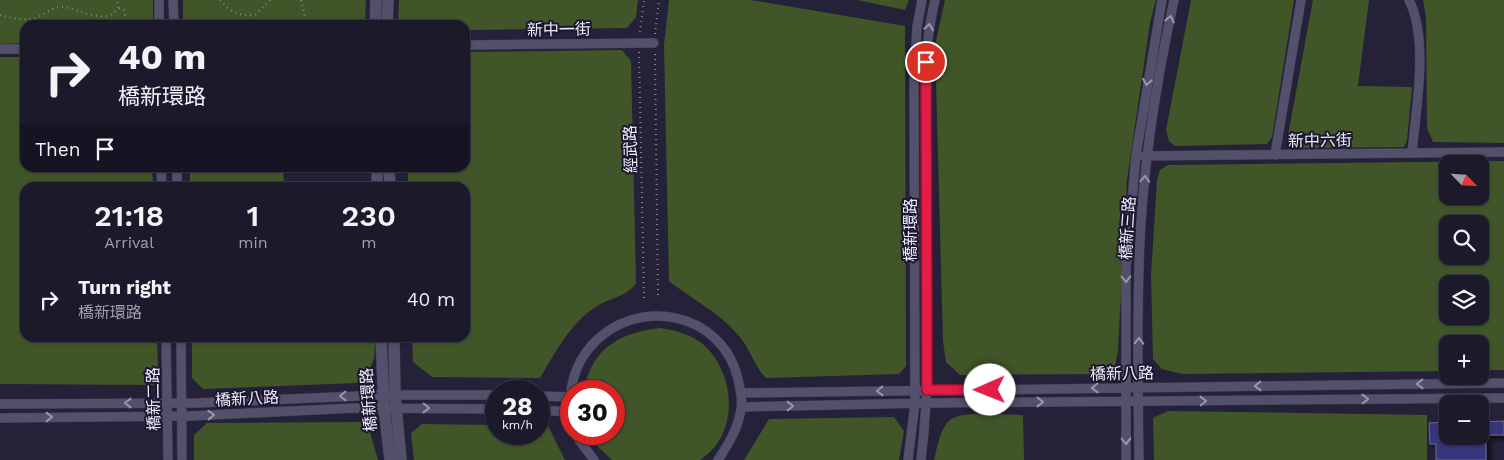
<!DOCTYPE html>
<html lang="en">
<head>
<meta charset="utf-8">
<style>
	:root { --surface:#1c192b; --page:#252233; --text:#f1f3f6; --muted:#a0a0a9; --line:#3a3847 }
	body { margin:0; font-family:"Work Sans","Noto Sans TC",sans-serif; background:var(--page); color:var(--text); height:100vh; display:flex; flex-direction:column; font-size:19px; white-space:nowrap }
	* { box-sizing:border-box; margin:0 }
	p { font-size:16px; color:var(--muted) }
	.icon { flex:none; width:28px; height:28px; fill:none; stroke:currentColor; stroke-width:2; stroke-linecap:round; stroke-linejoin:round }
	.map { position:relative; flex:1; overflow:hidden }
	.side { position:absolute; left:20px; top:182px; width:450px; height:160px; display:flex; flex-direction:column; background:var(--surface); border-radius:15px; box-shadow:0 1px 4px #0004,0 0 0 1px var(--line) }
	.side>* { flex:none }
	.top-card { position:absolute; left:20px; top:20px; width:450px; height:152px; border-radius:15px; box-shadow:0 1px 4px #0004,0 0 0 1px var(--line); background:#1c192b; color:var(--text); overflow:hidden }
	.needle { width:32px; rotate:115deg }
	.buttons { position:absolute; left:1439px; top:155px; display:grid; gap:10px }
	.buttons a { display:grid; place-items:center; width:50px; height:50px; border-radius:10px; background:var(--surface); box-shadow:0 1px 4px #0004,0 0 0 1px var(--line); font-size:25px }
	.speed { position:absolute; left:485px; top:380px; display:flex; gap:10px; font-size:25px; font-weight:700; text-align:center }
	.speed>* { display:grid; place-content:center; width:65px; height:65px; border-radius:50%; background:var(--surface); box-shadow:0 1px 4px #0004,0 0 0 1px var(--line); line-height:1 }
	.speed small { font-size:12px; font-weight:400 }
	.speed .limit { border:8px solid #d22; background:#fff; color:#111 }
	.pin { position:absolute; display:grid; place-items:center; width:42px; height:42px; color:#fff; margin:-21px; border:2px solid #fff; border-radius:50%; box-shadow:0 1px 5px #0007 }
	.me { position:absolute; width:55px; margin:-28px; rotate:269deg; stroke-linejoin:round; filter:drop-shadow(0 0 4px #0008) }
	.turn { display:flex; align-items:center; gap:18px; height:105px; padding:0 15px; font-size:22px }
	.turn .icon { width:65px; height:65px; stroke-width:2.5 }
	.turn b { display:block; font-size:35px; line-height:42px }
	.then { display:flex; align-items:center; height:48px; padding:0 15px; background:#0003; gap:10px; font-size:19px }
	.eta { display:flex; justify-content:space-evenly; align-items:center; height:85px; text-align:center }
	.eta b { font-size:30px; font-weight:600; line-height:35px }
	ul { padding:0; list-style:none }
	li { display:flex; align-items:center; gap:15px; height:65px; padding:0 15px }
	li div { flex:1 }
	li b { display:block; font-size:19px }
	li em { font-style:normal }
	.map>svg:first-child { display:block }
	.green { fill:#405628; fill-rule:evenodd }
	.building { fill:#37357d; stroke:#6a6d89; filter:url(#shadow) }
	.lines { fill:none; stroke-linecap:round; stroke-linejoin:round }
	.minor-casing { stroke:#403c50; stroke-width:10 }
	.tertiary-casing { stroke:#403c50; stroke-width:12 }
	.path { stroke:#868397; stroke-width:2; stroke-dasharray:1 4; stroke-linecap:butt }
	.minor { stroke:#53506b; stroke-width:9 }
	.tertiary { stroke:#53506b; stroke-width:11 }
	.oneway { stroke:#9996ad }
	.route-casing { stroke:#92132f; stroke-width:12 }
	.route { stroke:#e11d48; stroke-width:9 }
	.labels { text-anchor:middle; stroke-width:4; stroke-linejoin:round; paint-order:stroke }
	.street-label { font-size:16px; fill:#eeecfd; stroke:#1c172e }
</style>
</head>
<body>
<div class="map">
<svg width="1504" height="460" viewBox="0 0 1504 460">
	<defs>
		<filter id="shadow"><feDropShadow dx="4" dy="4" stdDeviation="2.5" flood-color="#0009"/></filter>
	</defs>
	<rect width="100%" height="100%" fill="#252139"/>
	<path class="green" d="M0 0H153V25H25V43L0 44Z
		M183 0H366L365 25H183Z
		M399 0H638L636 17 627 28 465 30V25H401L398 23Z
		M669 0H751L905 26 906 366 899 374 766 378C754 366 750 348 739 336 719 312 693 300 669 281L664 45Z
		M857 0H909L905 10Z
		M945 0H1156L1150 23 1127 180 1118 350 1115 366 1105 374 960 375 946 362 943 341 935 45Z
		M1191 0H1294L1272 137 1267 144 1175 146 1169 141 1166 130Z
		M1313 0H1369L1358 86 1412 87 1407 140 1404 147 1300 148 1292 145 1288 135Z
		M1423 0H1504V143L1433 142 1427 128 1426 17Z
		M622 50 631 61 636 283C628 296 610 298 597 306 571 322 555 353 540 378L432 377 413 362 412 338H465V188L408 187V168H465V52Z
		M0 57H25V168H152L153 187 25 188V338H157L158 369 154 385 0 384Z
		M1504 161V370H1480V344H1448L1447 371 1182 374 1162 369 1153 359 1151 275 1157 180 1160 170 1168 165ZM1448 164H1480V196H1448ZM1448 224H1480V256H1448ZM1448 284H1480V316H1448Z
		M190 168H283L284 187 371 185V187H190Z
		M661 328C677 331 694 335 706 347 736 377 739 435 700 460H612L599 448 591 434H614V391H584C591 348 621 332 661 328Z
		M192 338H375C375 361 374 367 357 383L203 389 192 378Z
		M1168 411 1427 415V460H1154L1153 418Z
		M1023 415 1024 460H934C937 449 940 428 950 420 962 410 1006 415 1023 415Z
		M894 417 904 431 899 460H744L769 419Z
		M361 422 370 432 378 460H194V435L207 423Z
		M422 424 496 425V434H539V426H548L565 460H414L411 433Z"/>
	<path class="building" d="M1504 421V435H1480V422Z
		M1448 422V436H1486V460H1436V444H1430L1429 423Z"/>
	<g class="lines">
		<defs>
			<path id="minor" d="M173 0 174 25
				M1409 0C1429 40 1416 109 1412 153
				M159 25V0
				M465 45 654 43
				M0 49H25
				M1275 155 1301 0
				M1144 156 1504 152
				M161 168 162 188
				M177 168V188
				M166 338 168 460
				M181 338 182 460
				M741 393 1504 383
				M539 396 570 397
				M0 404 198 403 383 395H496
				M742 407 927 403 1504 398
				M539 410 571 412
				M571 413C568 389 575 364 591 346 636 295 722 311 738 379 740 389 743 399 741 409 738 429 729 443 718 460
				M0 418 190 416 354 408 496 409
				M577 434 579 440 594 460
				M908 460 915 403 914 80 917 27 922 0
				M921 460C933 361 926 261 926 162 925 107 922 53 935 0
				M1126 460V268L1136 155 1162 0
				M1139 460C1138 396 1137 331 1139 267 1141 177 1155 87 1174 0"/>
			<path id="tertiary" d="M375 25 376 0
				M387 25 388 0
				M377 168V188
				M389 168 390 188
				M381 338 384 408 390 460
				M394 338 395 395 401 460"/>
		</defs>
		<use href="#minor" class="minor-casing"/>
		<use href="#tertiary" class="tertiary-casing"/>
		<path class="path" d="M220 0C230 12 240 16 255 15L270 0
			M301 0 307 25
			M119 8 124 10 126 20 130 25
			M0 15C11 18 28 22 38 17 47 13 53 7 63 7 79 8 106 27 118 8L117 0
			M640 32 644 0
			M655 34 659 0
			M639 52 644 299
			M655 54 658 299"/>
		<use href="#minor" class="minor"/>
		<use href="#tertiary" class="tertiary"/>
	</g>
	<defs><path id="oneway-chevron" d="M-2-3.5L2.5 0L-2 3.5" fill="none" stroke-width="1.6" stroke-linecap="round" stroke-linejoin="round" transform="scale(1.25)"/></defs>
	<g class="oneway">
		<use href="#oneway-chevron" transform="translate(1170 19) rotate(-78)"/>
		<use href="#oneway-chevron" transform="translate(929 27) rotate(-81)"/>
		<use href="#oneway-chevron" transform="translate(1147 82) rotate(99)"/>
		<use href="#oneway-chevron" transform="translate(1145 179) rotate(-86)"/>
		<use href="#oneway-chevron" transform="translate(1126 279) rotate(89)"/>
		<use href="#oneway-chevron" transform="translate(1139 341) rotate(-89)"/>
		<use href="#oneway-chevron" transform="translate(1420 384) rotate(179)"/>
		<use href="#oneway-chevron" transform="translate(1258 386) rotate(179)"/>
		<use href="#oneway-chevron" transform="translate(1095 388) rotate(179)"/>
		<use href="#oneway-chevron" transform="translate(880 391) rotate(179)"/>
		<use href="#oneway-chevron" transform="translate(343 396) rotate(177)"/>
		<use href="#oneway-chevron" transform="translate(1365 399) rotate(-1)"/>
		<use href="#oneway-chevron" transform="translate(1203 401) rotate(-1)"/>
		<use href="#oneway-chevron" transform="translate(1040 402)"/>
		<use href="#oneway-chevron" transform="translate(128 403) rotate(180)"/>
		<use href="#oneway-chevron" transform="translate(790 406) rotate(-1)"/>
		<use href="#oneway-chevron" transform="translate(426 408) rotate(1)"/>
		<use href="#oneway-chevron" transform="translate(211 415) rotate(-3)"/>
		<use href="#oneway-chevron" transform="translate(49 417)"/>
		<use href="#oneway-chevron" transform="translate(1126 441) rotate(89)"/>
	</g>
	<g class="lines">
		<defs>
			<path id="route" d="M926 62 927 390H990"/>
		</defs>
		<use href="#route" class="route-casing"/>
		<use href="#route" class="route"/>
	</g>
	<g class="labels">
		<g class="street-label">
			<text transform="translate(559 29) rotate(-1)" y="6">新中一街</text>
			<text transform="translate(1320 140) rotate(-1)" y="6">新中六街</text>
			<text transform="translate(630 149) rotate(-91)" y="6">經武路</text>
			<text transform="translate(1127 228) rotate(-86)" y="6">橋新三路</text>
			<text transform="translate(910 230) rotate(-90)" y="6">橋新環路</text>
			<text transform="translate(1122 373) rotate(-1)" y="6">橋新八路</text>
			<text transform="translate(247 398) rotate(-3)" y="6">橋新八路</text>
			<text transform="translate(153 399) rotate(-91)" y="6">橋新二路</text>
			<text transform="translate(368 400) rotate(-94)" y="6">橋新環路</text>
		</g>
	</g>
</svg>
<div class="buttons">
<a><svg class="needle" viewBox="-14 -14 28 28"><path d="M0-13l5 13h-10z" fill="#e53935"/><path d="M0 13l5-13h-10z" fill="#a0a0a9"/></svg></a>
<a><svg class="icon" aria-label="search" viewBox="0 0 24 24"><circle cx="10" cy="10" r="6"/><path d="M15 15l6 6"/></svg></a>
<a><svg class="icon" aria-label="layers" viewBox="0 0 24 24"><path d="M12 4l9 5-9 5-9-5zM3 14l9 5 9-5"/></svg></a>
<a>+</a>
<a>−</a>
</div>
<div class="speed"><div>28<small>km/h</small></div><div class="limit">30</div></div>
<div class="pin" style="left:926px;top:62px;background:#d93025"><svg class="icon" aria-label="arrive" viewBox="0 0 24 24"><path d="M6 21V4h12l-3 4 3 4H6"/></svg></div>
<svg class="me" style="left:990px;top:390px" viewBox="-20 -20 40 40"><circle r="19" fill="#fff"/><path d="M0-13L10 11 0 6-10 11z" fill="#e11d48"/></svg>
<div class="top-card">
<div class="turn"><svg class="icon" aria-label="right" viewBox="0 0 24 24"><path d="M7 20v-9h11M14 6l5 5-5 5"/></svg><div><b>40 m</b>橋新環路</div></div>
<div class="then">Then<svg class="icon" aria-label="arrive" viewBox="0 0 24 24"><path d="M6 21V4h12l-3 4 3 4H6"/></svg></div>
</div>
<section class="side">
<div class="eta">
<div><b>21:18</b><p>Arrival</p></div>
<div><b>1</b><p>min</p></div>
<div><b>230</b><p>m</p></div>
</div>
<ul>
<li><svg class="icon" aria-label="right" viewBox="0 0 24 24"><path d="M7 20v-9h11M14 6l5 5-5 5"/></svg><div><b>Turn right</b><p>橋新環路</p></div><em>40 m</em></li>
</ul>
</section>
</div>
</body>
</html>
